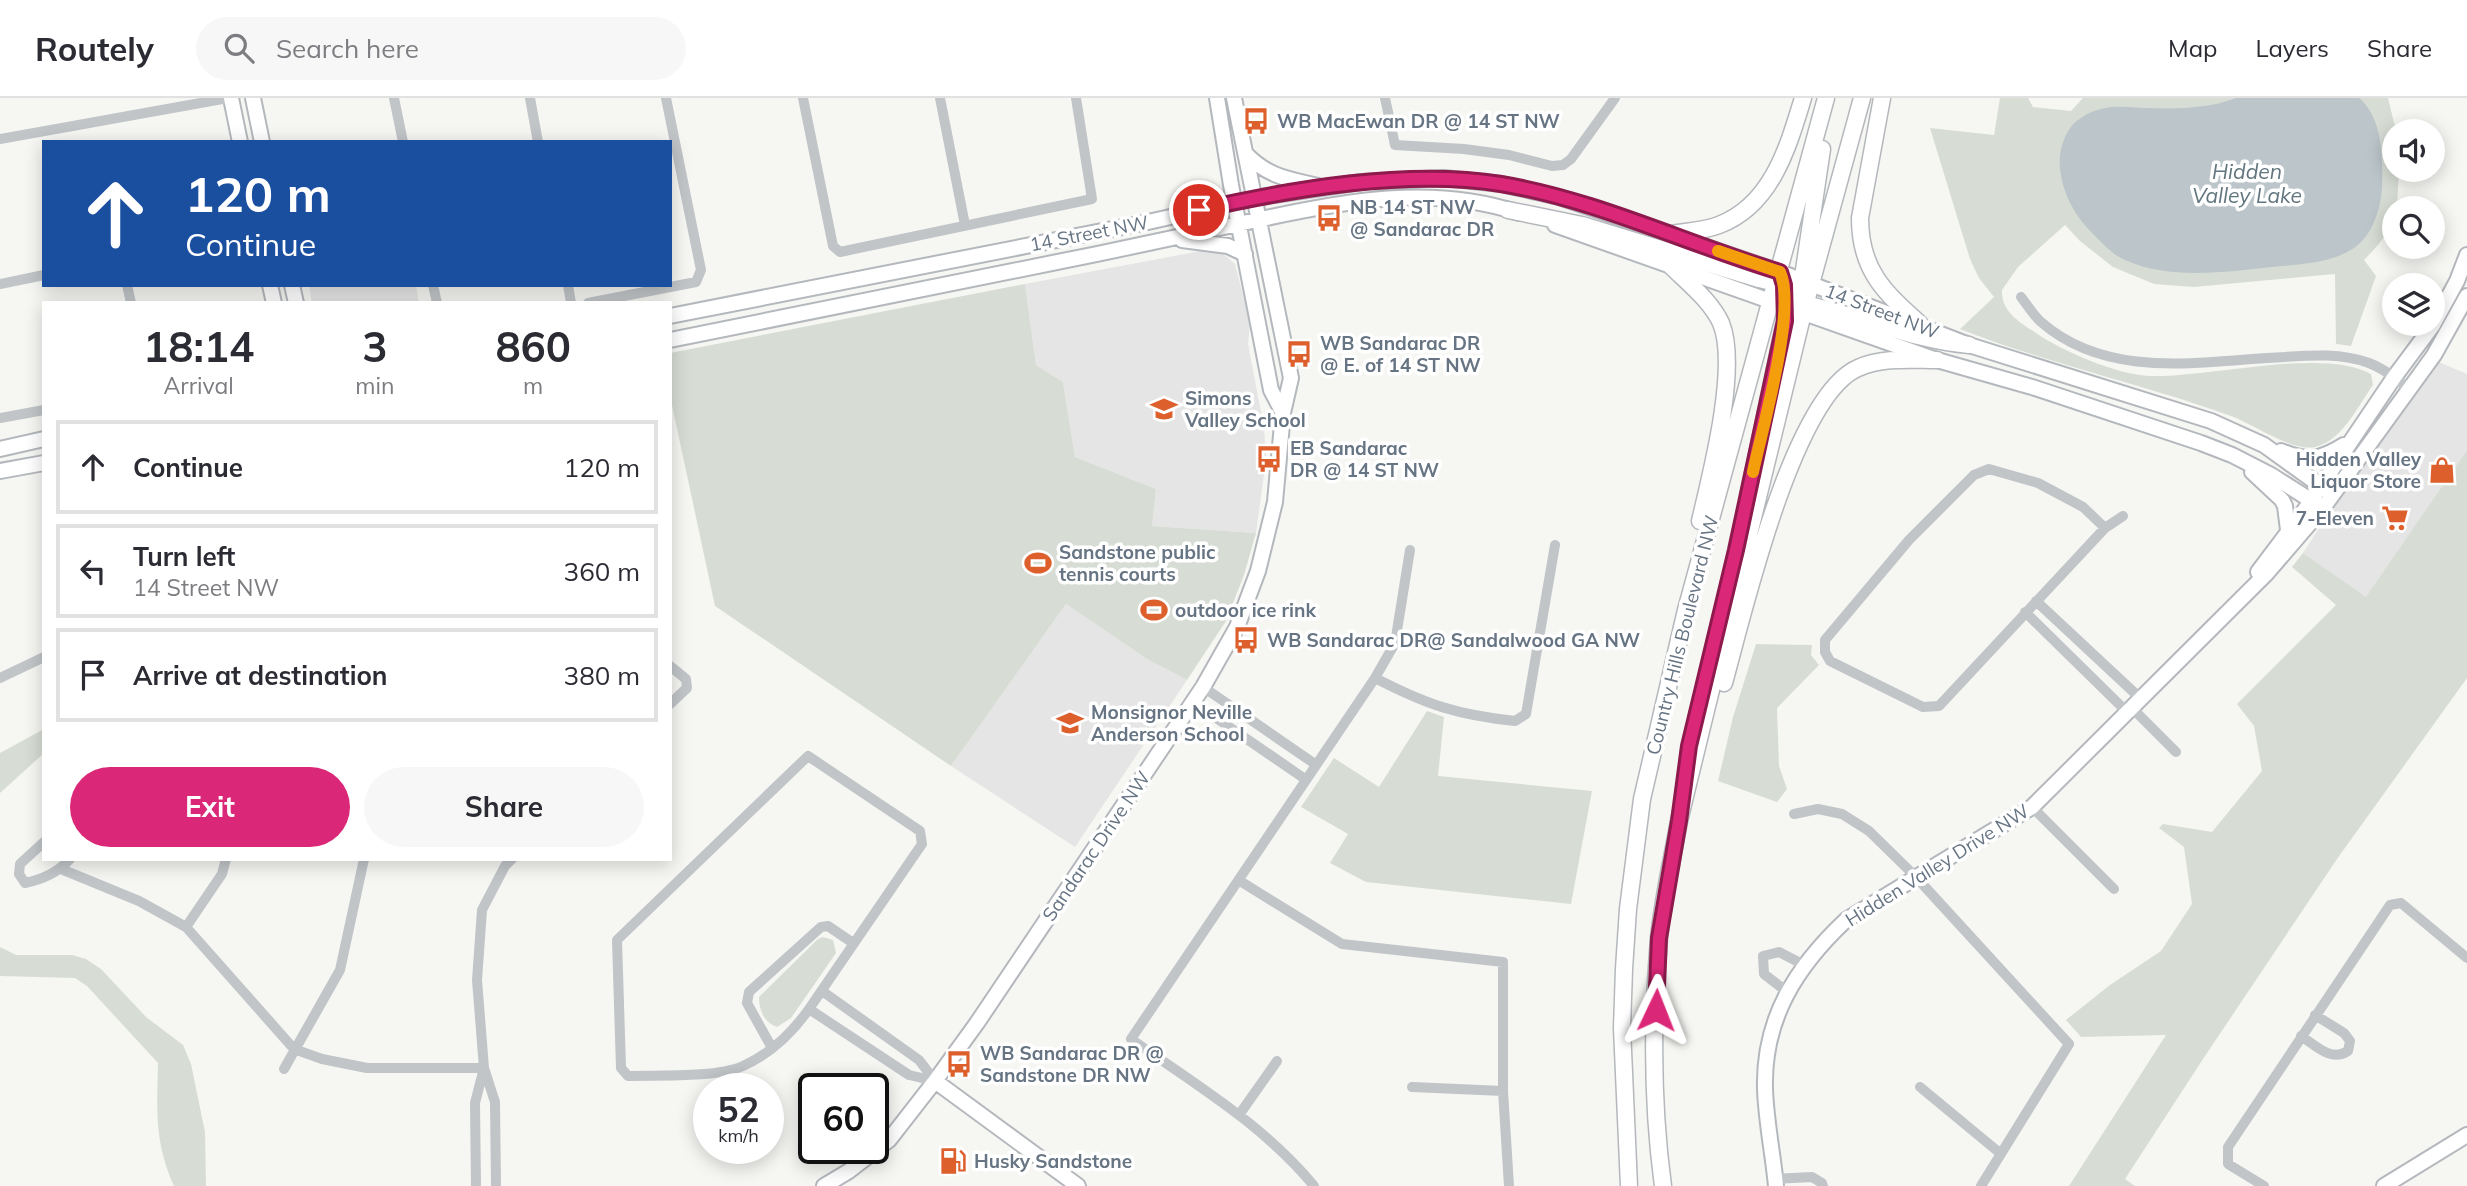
<!DOCTYPE html>
<html lang="en">
<head>
<meta charset="utf-8">
<style>
	:root { --surface:#fff; --page:#f7f7f7; --text:#2b2b33; --muted:#7c7c81; --line:#e1e1e2; --accent:#db2777 }
	body { margin:0; font-family:Mulish,sans-serif; background:var(--page); color:var(--text); height:100vh; display:flex; flex-direction:column; font-size:26px; white-space:nowrap }
	* { box-sizing:border-box; margin:0 }
	p { font-size:23px; color:var(--muted) }
	.icon { flex:none; width:38px; height:38px; fill:none; stroke:currentColor; stroke-width:2; stroke-linecap:round; stroke-linejoin:round }
	.map { position:relative; flex:1; overflow:hidden }
	.panel { position:absolute; left:42px; top:203px; width:630px; height:560px; display:flex; flex-direction:column; background:var(--surface); border-radius:0px; box-shadow:0 4px 18px #0003 }
	.panel>* { flex:none }
	.hud { position:absolute; left:42px; top:42px; width:630px; height:147px; border-radius:0px; box-shadow:0 4px 18px #0003; background:#1a4fa0; color:#fff; overflow:hidden }
	.controls { position:absolute; left:2382px; top:21px; display:grid; gap:14px }
	.controls a { display:grid; place-items:center; width:63px; height:63px; border-radius:50%; background:var(--surface); box-shadow:0 4px 18px #0003; font-size:35px }
	.speed { position:absolute; left:693px; top:975px; display:flex; gap:14px; font-size:35px; font-weight:700; text-align:center }
	.speed>* { display:grid; place-content:center; width:91px; height:91px; border-radius:50%; background:var(--surface); box-shadow:0 4px 18px #0003; line-height:1 }
	.speed small { font-size:18px; font-weight:400 }
	.speed .limit { border:4px solid #111; border-radius:10px; background:#fff; color:#111 }
	.pin { position:absolute; display:grid; place-items:center; width:60px; height:60px; color:#fff; margin:-30px; border:4px solid #fff; border-radius:50%; box-shadow:0 2px 7px #0007 }
	.me { position:absolute; width:77px; margin:-38px; rotate:2deg; stroke-linejoin:round; filter:drop-shadow(0 0 5px #0008) }
	.turn { display:flex; align-items:center; gap:24px; height:147px; padding:0 28px; font-size:32px }
	.turn .icon { width:91px; height:91px; stroke-width:2.5 }
	.turn b { display:block; font-size:49px; line-height:60px }
	.eta { display:flex; justify-content:space-evenly; align-items:center; height:119px; text-align:center }
	.eta b { font-size:42px; font-weight:700; line-height:49px }
	.cta { display:flex; gap:14px; margin-top:auto; padding:14px 28px }
	.cta a { flex:1; height:80px; border-radius:42px; background:var(--accent); color:#fff; font-size:28px; font-weight:700; line-height:80px; text-align:center }
	.cta a+a { background:var(--page); color:var(--text) }
	ul { padding:0; list-style:none }
	li { display:flex; align-items:center; gap:21px; height:94px; margin:0 14px 10px; padding:0 14px; border:4px solid var(--line); border-radius:0px }
	li div { flex:1 }
	li b { display:block; font-size:26px }
	li em { font-style:normal }
	header { display:flex; align-items:center; gap:42px; box-sizing:border-box; height:98px; padding:0 35px; background:var(--surface); border-bottom:2px solid var(--line) }
	header strong { font-size:33px }
	nav { display:flex; gap:38px; margin-inline-start:auto; font-size:24px }
	.search { width:490px; height:63px; background:var(--page); display:flex; align-items:center; gap:18px; box-sizing:border-box; padding:0 24px; border-radius:38px; color:var(--muted); font-size:26px }
	.map>svg:first-child { display:block }
	.built { fill:#e4e5e4 }
	.green { fill:#d7ddd4 }
	.water { fill:#bbc5ca }
	.lines { fill:none; stroke-linecap:round; stroke-linejoin:round }
	.secondary-casing { stroke:#b4b8bd; stroke-width:18 }
	.primary-casing { stroke:#b4b8bc; stroke-width:19 }
	.street { stroke:#c1c5c8; stroke-width:10 }
	.secondary { stroke:#fff; stroke-width:14 }
	.primary { stroke:#fff; stroke-width:16 }
	.route-casing { stroke:#8e194d; stroke-width:18 }
	.route { stroke:#db2777; stroke-width:12 }
	.slow { stroke:#f59e0b; stroke-width:12 }
	.labels { text-anchor:middle; stroke-width:7; stroke-linejoin:round; paint-order:stroke }
	.poi-label { font-size:19px; font-weight:bold; fill:#667483; stroke:#fff; text-anchor:start }
	.street-label { font-size:19px; fill:#667483; stroke:#fff }
	.water-label { font-size:21px; font-style:italic; fill:#62767f; stroke:#fff }
</style>
</head>
<body>
<header>
<strong>Routely</strong>
<div class="search"><svg class="icon" aria-label="search" viewBox="0 0 24 24"><circle cx="10" cy="10" r="6"/><path d="M15 15l6 6"/></svg>Search here</div>
<nav><a>Map</a><a>Layers</a><a>Share</a></nav>
</header>
<div class="map">
<svg width="2467" height="1088" viewBox="0 0 2467 1088">
	<rect width="100%" height="100%" fill="#f6f6f3"/>
	<path class="built" d="M1206 152 1221 154 1235 166 1250 225 1248 246 1264 330 1266 361 1256 435 1152 428 1156 391 1075 359 1063 284 1036 267 1025 186Z
		M309 187H416L419 205H312Z
		M2436 263 2467 276V352L2366 500 2303 455 2351 380Z
		M1066 506 1147 561 1187 582 1075 749 951 668Z"/>
	<path class="green" d="M2000 0H2028L2033 9 2071 13 2083 0H2388L2396 33H2394V72H2399L2397 109 2394 110C2394 131 2378 148 2364 162L2376 178 2351 248 2336 246 2335 176 2194 189 2154 186 2113 169 2080 143 2065 127 2018 169 2002 192C2001 214 2020 224 2036 235 2062 253 2118 277 2150 278 2207 280 2325 249 2371 276L2373 287C2358 308 2342 343 2315 349 2292 354 2255 327 2231 318 2142 286 2049 266 1960 231L1994 199 1979 180 1970 161 1930 30 1994 37Z
		M1025 186 1036 267 1063 284 1075 359 1156 391 1152 428 1256 435 1244 477 1226 523 1187 582 1147 561 1066 506 951 668 715 508 670 298V255Z
		M2467 352V580L2337 761 2203 961 2125 1081 2135 1088H2069L2166 937 2081 939 2066 922 2110 887 2161 853 2192 806 2184 749 2159 730 2163 726 2212 734 2262 673 2254 628 2237 606 2336 507 2292 469 2303 455 2366 499Z
		M1756 546 1812 547 1811 557 1819 567 1777 610 1779 668 1787 691 1777 704 1718 683 1733 619Z
		M1427 613 1444 619 1438 678 1592 693 1571 806 1366 784 1330 765 1348 736 1301 709 1334 660 1379 689Z
		M44 631V655L0 695V655Z
		M823 839 833 842 836 855 791 920 777 929C764 924 759 913 759 899L818 841Z
		M0 849 16 857H72L86 861 101 871 146 919 183 947 191 966 205 1034 206 1088H174C154 1043 157 1012 158 965L87 888 75 880 0 878Z"/>
	<path class="water" d="M2236 0H2359C2383 20 2383 61 2382 89 2381 111 2372 138 2354 150 2330 166 2299 166 2272 169 2226 174 2169 182 2125 162 2113 157 2102 145 2093 136 2075 118 2063 97 2060 71 2058 54 2065 29 2081 20 2104 5 2120 9 2147 10 2176 11 2208 11 2236 0Z"/>
	<g class="lines">
		<defs>
			<path id="secondary" d="M231 0 240 44
				M253 0 262 44
				M1217 0 1231 87 1271 292 1283 315
				M1246 56C1268 79 1289 81 1318 88
				M1555 127 1937 262 2032 289 2201 345 2232 357 2271 377 2323 410
				M1182 142 1228 148 1245 156
				M270 187 274 205
				M292 187 296 205
				M670 218 1148 124 1255 100 1361 84 1444 80 1501 86 1559 99 1780 174 1969 247 2211 323 2264 347 2332 396
				M670 242C812 214 954 185 1097 156 1150 145 1204 133 1257 122 1343 103 1433 86 1519 115
				M0 351 44 341
				M2281 353C2308 364 2320 362 2344 347
				M0 373 44 365
				M2252 374 2282 402 2285 408 2288 432
				M2258 474 2304 413 2395 278 2433 227 2457 183 2467 157
				M935 983 1078 1088
				M824 1088 849 1073 889 1042 935 983 977 925 1203 589 1237 529 1258 473 1275 404 1283 315 1291 280 1234 0
				M1776 1088C1773 1056 1766 1023 1765 991 1763 921 1796 869 1846 822L2032 709 2267 475 2323 410 2434 257 2467 198
				M2384 1088 2467 1037"/>
			<path id="primary" d="M1882 0 1860 120C1860 172 1884 194 1920 226
				M1508 112 1582 127 1759 181 1796 190 1813 187
				M1671 136C1686 133 1704 133 1719 127 1772 107 1788 49 1803 0
				M1671 168C1688 185 1711 203 1721 225 1739 269 1711 376 1700 423
				M1800 199 1822 51
				M1796 204C1854 215 1910 242 1969 247
				M1749 395 1785 223 1784 187 1781 177
				M1724 585C1743 516 1793 298 1858 270 1882 259 1912 262 1937 262
				M1629 1088 1622 930 1624 871 1628 811 1642 701 1686 512 1826 0
				M1663 1088C1652 1007 1652 922 1659 840 1663 801 1672 762 1679 723L1803 215 1862 0"/>
		</defs>
		<use href="#secondary" class="secondary-casing"/>
		<use href="#primary" class="primary-casing"/>
		<path class="street" d="M394 0 403 44
			M530 0 538 44
			M803 0 833 148 840 154 1092 101 1076 0
			M940 0 965 127
			M1385 0 1395 47 1464 51 1509 57 1552 68 1563 67 1571 61 1615 0
			M0 41 228 0
			M0 186 44 177
			M127 187 131 205
			M433 187 437 205
			M568 187 571 205
			M2021 199C2028 208 2034 218 2041 224 2109 283 2202 263 2284 259 2312 257 2342 255 2369 265 2384 271 2397 281 2410 291
			M588 205 696 184 701 172 666 0
			M0 320 44 312
			M2105 430 2083 409 2038 385 1989 371 1974 377 1909 442 1825 542V554L1830 563 1923 609 1939 608 2105 430 2123 418
			M2036 503 2140 600
			M2025 514 2126 613
			M670 568 686 581 687 590 670 606
			M0 580 44 559
			M1375 580C1427 607 1458 617 1515 623L1526 616 1555 447
			M1203 589 1315 666
			M1193 604 1305 681
			M2131 609 2176 654
			M808 658 920 733 922 746 809 911C792 935 770 956 743 968 716 980 659 977 628 978L621 970 617 842Z
			M2032 709 2114 791
			M1794 716 1818 711 1842 716 1869 733 1915 778 2069 946 1981 1088
			M44 744 20 766 19 776 25 785C43 781 57 775 70 761
			M61 771 139 803 186 829 294 951 322 961 367 970H484
			M1240 783 1342 846 1503 864V993L1509 1088
			M186 829 222 776 226 761
			M822 893 919 962 935 983
			M1786 893 1764 876 1763 858 1779 854 1804 867
			M809 911 909 977 935 983
			M2301 938C2316 948 2331 964 2348 953L2350 943 2344 935 2315 917
			M772 950 747 905 749 894 821 829 828 828 853 845
			M284 971 340 872 364 761
			M1412 989 1503 993
			M1920 989 2001 1056
			M1239 1017 1277 963
			M1775 1081 1812 1079 1822 1085 1823 1088
			M476 1088 475 1005 484 970
			M496 1088 495 1004 484 970 477 882 482 812 505 768 512 761
			M1314 1088C1264 1027 1195 986 1131 941L1375 580 1395 545 1410 452
			M2264 1088 2228 1066V1049L2390 807 2401 805 2467 860"/>
		<use href="#secondary" class="secondary"/>
		<use href="#primary" class="primary"/>
	</g>
	<g class="lines">
		<defs>
			<path id="route" d="M1199 112C1292 91 1406 71 1501 86 1597 102 1687 146 1780 174L1784 187 1785 223 1736 452 1689 648 1679 723 1659 840 1656 912"/>
		</defs>
		<use href="#route" class="route-casing"/>
		<use href="#route" class="route"/>
		<path class="slow" d="M1718 153 1780 174C1797 211 1762 331 1753 374"/>
	</g>
	<defs>
		<symbol id="bus-bare" viewBox="-9 -9 18 18"><path d="M-5-6H5V4H4V6H2V4H-2V6H-4V4H-5ZM-3.5-4V0h7V-4ZM-3.5 1.2v1.5H-2V1.2ZM2 1.2v1.5H3.5V1.2Z" fill="#dd5f2c" stroke="#fff" stroke-width="2.5" paint-order="stroke"/></symbol>
		<symbol id="school-bare" viewBox="-9 -9 18 18"><path d="M0-5L7-2L0 1L-7-2ZM-4 1L0 2.5L4 1V4Q0 6-4 4Z" fill="#dd5f2c" stroke="#fff" stroke-width="2.5" paint-order="stroke"/></symbol>
		<symbol id="shop-bare" viewBox="-9 -9 18 18"><path d="M-5-2.5h2.3a2.7 3.5 0 0 1 5.4 0H5L5.5 6h-11ZM-1.5-2.5h3a1.5 2.3 0 0 0-3 0Z" fill="#dd5f2c" stroke="#fff" stroke-width="2.5" paint-order="stroke"/></symbol>
		<symbol id="supermarket-bare" viewBox="-9 -9 18 18"><path d="M-6-5.5h2.5l.6 2H6L4.5 2H-2.5L-4.4-4H-6ZM-1.5 3.2a1.3 1.3 0 1 0 .1 0ZM3 3.2a1.3 1.3 0 1 0 .1 0Z" fill="#dd5f2c" stroke="#fff" stroke-width="2.5" paint-order="stroke"/></symbol>
		<symbol id="stadium-bare" viewBox="-9 -9 18 18"><path d="M0-5a6.5 5 0 1 0 0 10a6.5 5 0 1 0 0-10ZM-3.5-1.8h7v3.6h-7Z" fill="#dd5f2c" stroke="#fff" stroke-width="2.5" paint-order="stroke"/></symbol>
		<symbol id="fuel-bare" viewBox="-9 -9 18 18"><path d="M-5.5-6h7V0h2V4h1.3V-2.5L3-4.5l.8-.8L6-3V5H2.5V1h-1V6h-7ZM-4.2-4.7v3.2H.2V-4.7Z" fill="#dd5f2c" stroke="#fff" stroke-width="2.5" paint-order="stroke"/></symbol>
	</defs>
	<g fill-rule="evenodd">
		<use href="#bus-bare" x="1237" y="4" width="38" height="38"/>
		<use href="#bus-bare" x="1310" y="101" width="38" height="38"/>
		<use href="#bus-bare" x="1280" y="237" width="38" height="38"/>
		<use href="#school-bare" x="1145" y="292" width="38" height="38"/>
		<use href="#bus-bare" x="1250" y="342" width="38" height="38"/>
		<use href="#shop-bare" x="2423" y="353" width="38" height="38"/>
		<use href="#supermarket-bare" x="2376" y="401" width="38" height="38"/>
		<use href="#stadium-bare" x="1019" y="446" width="38" height="38"/>
		<use href="#stadium-bare" x="1135" y="493" width="38" height="38"/>
		<use href="#bus-bare" x="1227" y="523" width="38" height="38"/>
		<use href="#school-bare" x="1051" y="606" width="38" height="38"/>
		<use href="#bus-bare" x="940" y="947" width="38" height="38"/>
		<use href="#fuel-bare" x="934" y="1044" width="38" height="38"/>
	</g>
	<g class="labels">
		<g class="poi-label">
			<text x="1277" y="30">WB MacEwan DR @ 14 ST NW</text>
			<text x="1350" y="116">NB 14 ST NW<tspan x="1350" dy="22">@ Sandarac DR</tspan></text>
			<text x="1320" y="252">WB Sandarac DR<tspan x="1320" dy="22">@ E. of 14 ST NW</tspan></text>
			<text x="1185" y="307">Simons<tspan x="1185" dy="22">Valley School</tspan></text>
			<text x="1290" y="357">EB Sandarac<tspan x="1290" dy="22">DR @ 14 ST NW</tspan></text>
			<text x="2421" y="368" text-anchor="end">Hidden Valley<tspan x="2421" dy="22">Liquor Store</tspan></text>
			<text x="2374" y="427" text-anchor="end">7-Eleven</text>
			<text x="1059" y="461">Sandstone public<tspan x="1059" dy="22">tennis courts</tspan></text>
			<text x="1175" y="519">outdoor ice rink</text>
			<text x="1267" y="549">WB Sandarac DR@ Sandalwood GA NW</text>
			<text x="1091" y="621">Monsignor Neville<tspan x="1091" dy="22">Anderson School</tspan></text>
			<text x="980" y="962">WB Sandarac DR @<tspan x="980" dy="22">Sandstone DR NW</tspan></text>
			<text x="974" y="1070">Husky Sandstone</text>
		</g>
		<g class="street-label">
			<text transform="translate(1089 135) rotate(-11)" y="7">14 Street NW</text>
			<text transform="translate(1882 213) rotate(21)" y="7">14 Street NW</text>
			<text transform="translate(1682 537) rotate(-76)" y="7">Country Hills Boulevard NW</text>
			<text transform="translate(1096 748) rotate(-56)" y="7">Sandarac Drive NW</text>
			<text transform="translate(1937 767) rotate(-32)" y="7">Hidden Valley Drive NW</text>
		</g>
		<g class="water-label">
			<text x="2247" y="81">Hidden<tspan x="2247" dy="24">Valley Lake</tspan></text>
		</g>
	</g>
</svg>
<div class="controls">
<a><svg class="icon" aria-label="sound" viewBox="0 0 24 24"><path d="M4 9h4l5-4v14l-5-4H4zM17 9q2 3 0 6"/></svg></a>
<a><svg class="icon" aria-label="search" viewBox="0 0 24 24"><circle cx="10" cy="10" r="6"/><path d="M15 15l6 6"/></svg></a>
<a><svg class="icon" aria-label="layers" viewBox="0 0 24 24"><path d="M12 4l9 5-9 5-9-5zM3 14l9 5 9-5"/></svg></a>
</div>
<div class="speed"><div>52<small>km/h</small></div><div class="limit">60</div></div>
<div class="pin" style="left:1199px;top:112px;background:#d93025"><svg class="icon" aria-label="arrive" viewBox="0 0 24 24"><path d="M6 21V4h12l-3 4 3 4H6"/></svg></div>
<svg class="me" style="left:1656px;top:912px" viewBox="-20 -20 40 40"><path d="M0-17L14 15 0 8-14 15z" fill="#db2777" stroke="#fff" stroke-width="4"/></svg>
<div class="hud">
<div class="turn"><svg class="icon" aria-label="ahead" viewBox="0 0 24 24"><path d="M12 20V5M6 11l6-6 6 6"/></svg><div><b>120 m</b>Continue</div></div>
</div>
<section class="panel">
<div class="eta">
<div><b>18:14</b><p>Arrival</p></div>
<div><b>3</b><p>min</p></div>
<div><b>860</b><p>m</p></div>
</div>
<ul>
<li><svg class="icon" aria-label="ahead" viewBox="0 0 24 24"><path d="M12 20V5M6 11l6-6 6 6"/></svg><div><b>Continue</b></div><em>120 m</em></li>
<li><svg class="icon" aria-label="left" viewBox="0 0 24 24"><path d="M17 20v-9H6M10 6l-5 5 5 5"/></svg><div><b>Turn left</b><p>14 Street NW</p></div><em>360 m</em></li>
<li><svg class="icon" aria-label="arrive" viewBox="0 0 24 24"><path d="M6 21V4h12l-3 4 3 4H6"/></svg><div><b>Arrive at destination</b></div><em>380 m</em></li>
</ul>
<div class="cta"><a>Exit</a><a>Share</a></div>
</section>
</div>
</body>
</html>
